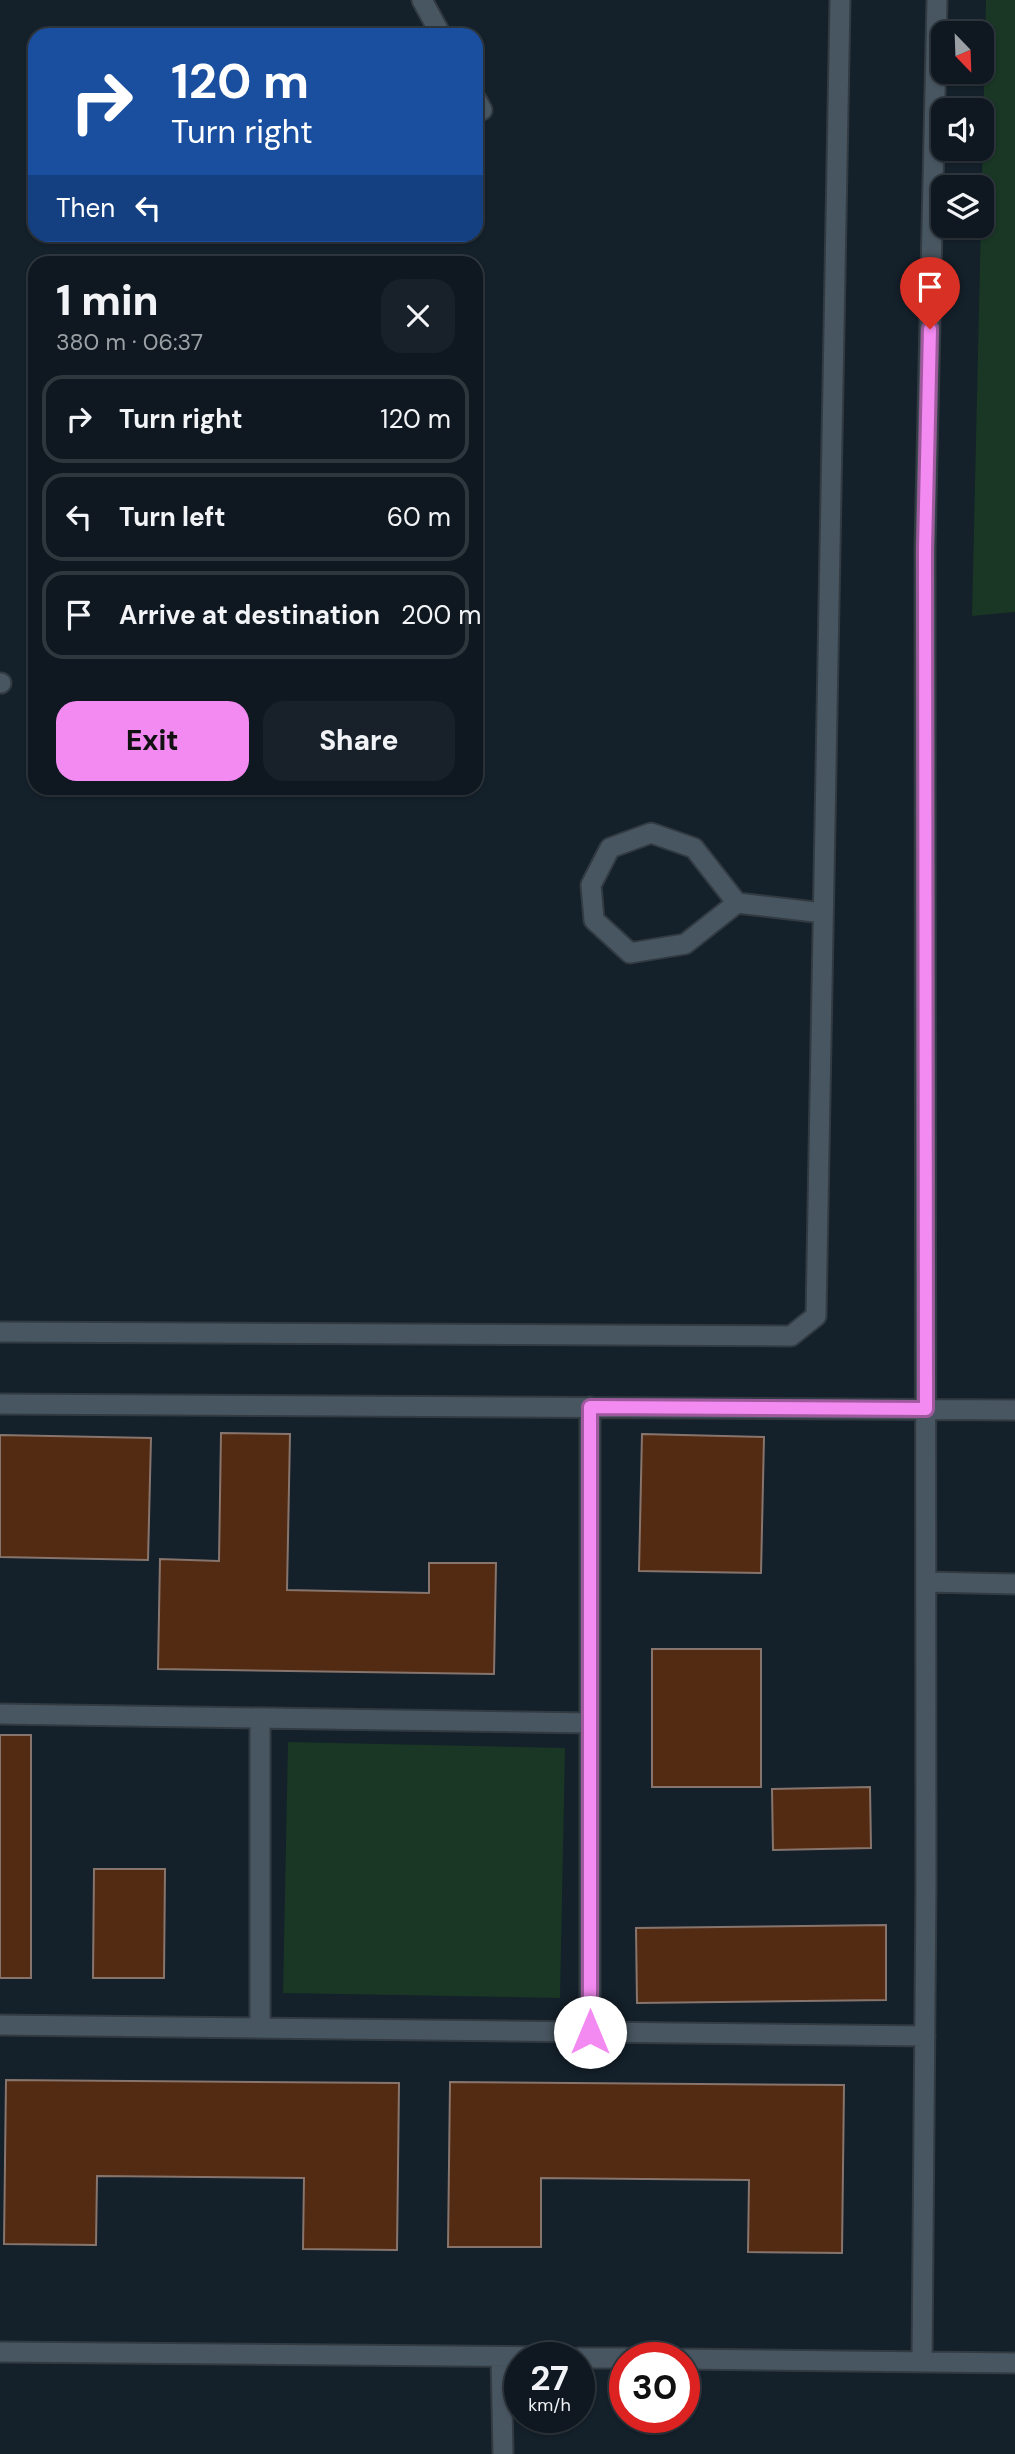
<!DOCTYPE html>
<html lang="en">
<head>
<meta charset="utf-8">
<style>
	:root { --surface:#0f1820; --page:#182129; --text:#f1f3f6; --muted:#9ba0a5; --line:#2f373e; --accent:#f38af1 }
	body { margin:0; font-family:"DM Sans",sans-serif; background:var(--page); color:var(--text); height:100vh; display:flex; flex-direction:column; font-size:26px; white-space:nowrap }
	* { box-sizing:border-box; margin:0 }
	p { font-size:23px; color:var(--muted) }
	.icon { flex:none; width:38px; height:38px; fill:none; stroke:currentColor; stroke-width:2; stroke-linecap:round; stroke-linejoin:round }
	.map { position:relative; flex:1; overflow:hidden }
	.panel { position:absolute; left:28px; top:256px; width:455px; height:539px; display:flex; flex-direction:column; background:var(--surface); border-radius:21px; box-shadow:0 2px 5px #0004,0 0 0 2px var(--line) }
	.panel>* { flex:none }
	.banner { position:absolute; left:28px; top:28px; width:455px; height:214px; border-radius:21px; box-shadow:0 2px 5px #0004,0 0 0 2px var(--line); background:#1a4fa0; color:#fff; overflow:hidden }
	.needle { width:46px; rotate:157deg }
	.tools { position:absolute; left:931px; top:21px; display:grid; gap:14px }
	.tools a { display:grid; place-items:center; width:63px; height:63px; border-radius:14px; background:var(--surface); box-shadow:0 2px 5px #0004,0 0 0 2px var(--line); font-size:35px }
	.speed { position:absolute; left:504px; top:2342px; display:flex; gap:14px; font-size:35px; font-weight:700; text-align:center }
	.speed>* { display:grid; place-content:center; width:91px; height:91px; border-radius:50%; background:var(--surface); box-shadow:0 2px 5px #0004,0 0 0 2px var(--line); line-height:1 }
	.speed small { font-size:18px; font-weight:400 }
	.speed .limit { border:10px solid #d22; background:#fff; color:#111 }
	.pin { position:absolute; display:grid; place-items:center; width:60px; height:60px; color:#fff; margin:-72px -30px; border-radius:50% 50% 50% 0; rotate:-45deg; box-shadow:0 0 7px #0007 }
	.pin .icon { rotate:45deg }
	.me { position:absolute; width:77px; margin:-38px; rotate:0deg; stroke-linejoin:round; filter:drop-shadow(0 0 5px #0008) }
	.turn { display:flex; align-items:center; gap:24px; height:147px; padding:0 28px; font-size:32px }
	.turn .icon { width:91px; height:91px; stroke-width:2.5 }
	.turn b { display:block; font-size:49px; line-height:60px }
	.then { display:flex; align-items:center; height:66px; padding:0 28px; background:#0003; gap:14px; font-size:26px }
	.round { display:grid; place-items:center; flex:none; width:74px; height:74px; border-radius:21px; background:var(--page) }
	.head { display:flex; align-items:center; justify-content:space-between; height:119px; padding:0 28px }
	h1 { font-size:42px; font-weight:800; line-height:52px }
	.button { display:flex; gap:14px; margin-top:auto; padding:14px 28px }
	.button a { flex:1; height:80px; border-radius:21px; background:var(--accent); color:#111; font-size:28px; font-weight:800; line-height:80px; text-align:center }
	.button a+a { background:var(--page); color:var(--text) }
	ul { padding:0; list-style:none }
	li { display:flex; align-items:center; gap:21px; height:88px; margin:0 14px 10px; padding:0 14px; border:4px solid var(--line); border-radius:21px }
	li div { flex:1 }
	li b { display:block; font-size:26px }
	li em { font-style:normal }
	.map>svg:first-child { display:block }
	.green { fill:#193724 }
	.building { fill:#532b13; stroke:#87756d; stroke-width:2 }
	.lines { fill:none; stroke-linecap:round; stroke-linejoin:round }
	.service-casing { stroke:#323a42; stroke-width:23 }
	.minor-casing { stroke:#323a42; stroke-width:23 }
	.service { stroke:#485661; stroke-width:19 }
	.minor { stroke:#485661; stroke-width:19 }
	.route-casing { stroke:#9e5a9d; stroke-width:18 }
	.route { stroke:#f38af1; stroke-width:12 }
</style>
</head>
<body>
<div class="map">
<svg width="1015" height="2454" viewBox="0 0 1015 2454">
	<rect width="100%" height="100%" fill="#14202a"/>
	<path class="green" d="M986 0H1015V612L972 616Z
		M288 1742 565 1748 560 1998 283 1993Z"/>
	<path class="building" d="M221 1433 290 1434 287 1590 429 1593V1563H496L494 1674 158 1669 160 1559 219 1561Z
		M642 1434 764 1437 761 1573 639 1571Z
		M0 1435 151 1438 148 1560 0 1557Z
		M652 1649H761V1787H652Z
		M0 1735H31V1978H0Z
		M870 1787 871 1848 773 1850 772 1789Z
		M94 1869H165L164 1978H93Z
		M886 1925V2000L637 2003 636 1928Z
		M6 2080 399 2083 397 2250 303 2249 304 2178 97 2176 96 2245 4 2244Z
		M450 2082 844 2085 842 2253 748 2252 749 2180 541 2178V2247H448Z"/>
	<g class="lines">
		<defs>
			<path id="service" d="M422 0 441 35
				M476 99 482 110
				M0 683H1
				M737 903 694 848 651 833 610 848 591 885 594 920 630 953 685 944 737 903 823 913
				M0 1332 791 1336 816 1316 840 0"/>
			<path id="minor" d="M0 1404 1015 1410
				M926 1582 1015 1584
				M0 1714 590 1723
				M260 1718V2028
				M0 2025 925 2036
				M590 2032V1407
				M0 2352 552 2357
				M501 2357 503 2454
				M579 2358H625
				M684 2359 1015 2363
				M922 2362 926 1886 925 549 937 0"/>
		</defs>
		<use href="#service" class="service-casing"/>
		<use href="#minor" class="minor-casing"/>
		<use href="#service" class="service"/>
		<use href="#minor" class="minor"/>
	</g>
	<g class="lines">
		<defs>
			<path id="route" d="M590 2032V1407L926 1409 925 549 930 329"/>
		</defs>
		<use href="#route" class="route-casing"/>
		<use href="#route" class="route"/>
	</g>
</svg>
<div class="tools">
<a><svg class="needle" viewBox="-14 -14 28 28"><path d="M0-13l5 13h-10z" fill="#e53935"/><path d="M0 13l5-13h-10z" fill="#9ba0a5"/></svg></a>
<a><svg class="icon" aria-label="sound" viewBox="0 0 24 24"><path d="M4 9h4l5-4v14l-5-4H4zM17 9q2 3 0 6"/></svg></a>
<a><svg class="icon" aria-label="layers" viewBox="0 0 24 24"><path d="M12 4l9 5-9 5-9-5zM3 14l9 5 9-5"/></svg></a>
</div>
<div class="speed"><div>27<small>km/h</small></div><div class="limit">30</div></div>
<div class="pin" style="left:930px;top:329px;background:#d93025"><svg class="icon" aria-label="arrive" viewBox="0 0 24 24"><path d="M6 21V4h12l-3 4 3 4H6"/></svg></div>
<svg class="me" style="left:590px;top:2032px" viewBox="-20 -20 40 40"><circle r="19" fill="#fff"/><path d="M0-13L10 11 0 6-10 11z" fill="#f38af1"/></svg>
<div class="banner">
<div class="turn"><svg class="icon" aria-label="right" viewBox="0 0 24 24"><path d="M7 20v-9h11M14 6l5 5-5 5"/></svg><div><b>120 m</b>Turn right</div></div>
<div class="then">Then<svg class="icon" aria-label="left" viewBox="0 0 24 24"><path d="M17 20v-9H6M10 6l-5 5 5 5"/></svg></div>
</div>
<section class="panel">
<div class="head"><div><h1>1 min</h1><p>380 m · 06:37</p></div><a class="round"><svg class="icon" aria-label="close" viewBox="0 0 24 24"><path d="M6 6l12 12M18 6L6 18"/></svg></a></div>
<ul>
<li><svg class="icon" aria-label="right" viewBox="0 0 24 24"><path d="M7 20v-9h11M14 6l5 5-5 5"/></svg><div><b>Turn right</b></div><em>120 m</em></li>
<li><svg class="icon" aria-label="left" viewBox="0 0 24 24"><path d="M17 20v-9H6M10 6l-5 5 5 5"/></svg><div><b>Turn left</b></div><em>60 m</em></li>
<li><svg class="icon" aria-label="arrive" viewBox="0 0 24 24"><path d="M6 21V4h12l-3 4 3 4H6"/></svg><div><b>Arrive at destination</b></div><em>200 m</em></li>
</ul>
<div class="button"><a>Exit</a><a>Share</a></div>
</section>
</div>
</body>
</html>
